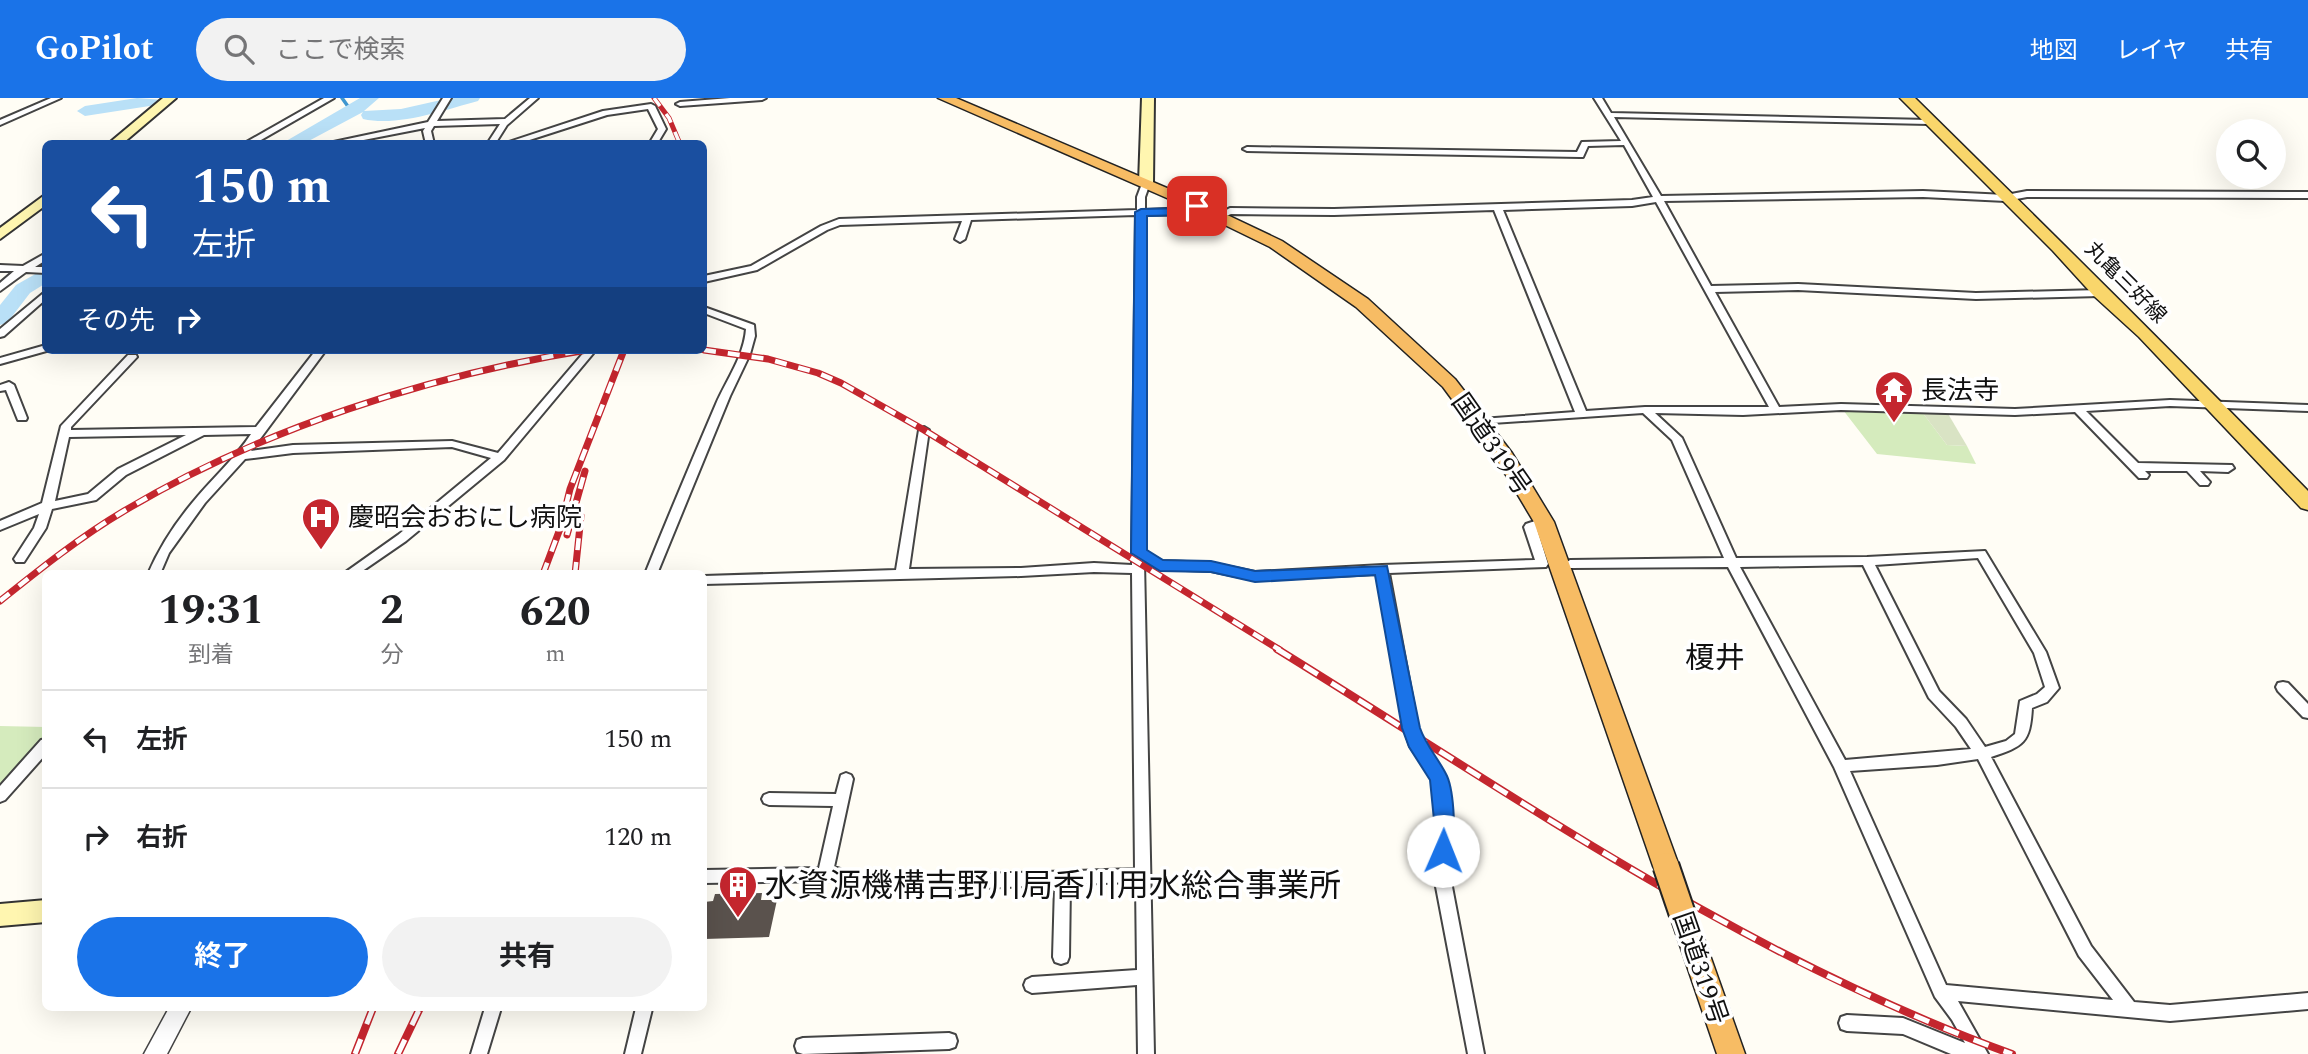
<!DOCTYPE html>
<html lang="ja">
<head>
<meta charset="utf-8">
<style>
	:root { --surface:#fff; --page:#f2f2f2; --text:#202124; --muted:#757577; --line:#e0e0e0; --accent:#1a73e8 }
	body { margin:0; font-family:Spectral,"Noto Sans JP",serif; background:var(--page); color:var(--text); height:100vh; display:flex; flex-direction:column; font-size:26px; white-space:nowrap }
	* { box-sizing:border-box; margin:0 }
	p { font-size:23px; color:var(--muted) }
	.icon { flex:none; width:38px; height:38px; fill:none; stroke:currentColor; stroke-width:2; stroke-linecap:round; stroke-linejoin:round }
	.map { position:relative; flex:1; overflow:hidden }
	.details { position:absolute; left:42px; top:472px; width:665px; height:441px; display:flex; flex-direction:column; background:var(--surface); border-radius:10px; box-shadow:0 7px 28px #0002 }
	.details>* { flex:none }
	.top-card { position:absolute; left:42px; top:42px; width:665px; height:214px; border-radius:10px; box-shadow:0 7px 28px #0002; background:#1a4fa0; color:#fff; overflow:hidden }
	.fabs { position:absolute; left:2216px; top:21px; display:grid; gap:14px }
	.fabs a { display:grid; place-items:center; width:70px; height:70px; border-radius:50%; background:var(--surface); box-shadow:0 7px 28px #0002; font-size:35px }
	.pin { position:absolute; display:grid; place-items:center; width:60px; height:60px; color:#fff; margin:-30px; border-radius:14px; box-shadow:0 4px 10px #0006 }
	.me { position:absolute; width:77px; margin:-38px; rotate:1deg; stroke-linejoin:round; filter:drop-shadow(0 0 5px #0008) }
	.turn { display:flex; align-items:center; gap:24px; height:147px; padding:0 35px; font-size:32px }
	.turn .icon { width:91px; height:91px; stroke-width:2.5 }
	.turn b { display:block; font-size:49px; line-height:60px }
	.then { display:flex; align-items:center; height:66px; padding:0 35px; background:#0003; gap:14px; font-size:26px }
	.eta { display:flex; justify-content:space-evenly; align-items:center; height:119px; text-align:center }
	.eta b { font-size:42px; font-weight:700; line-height:49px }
	.primary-button { display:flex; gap:14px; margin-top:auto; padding:14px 35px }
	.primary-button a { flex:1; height:80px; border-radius:42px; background:var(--accent); color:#fff; font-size:28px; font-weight:700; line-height:80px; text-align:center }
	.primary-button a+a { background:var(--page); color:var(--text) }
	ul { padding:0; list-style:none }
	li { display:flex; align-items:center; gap:21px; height:98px; padding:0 35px; border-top:2px solid var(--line) }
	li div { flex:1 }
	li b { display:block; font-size:26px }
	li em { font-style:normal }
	header { display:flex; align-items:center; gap:42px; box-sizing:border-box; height:98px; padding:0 35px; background:var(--accent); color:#fff }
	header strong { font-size:33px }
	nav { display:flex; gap:38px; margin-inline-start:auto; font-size:24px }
	.search { width:490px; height:63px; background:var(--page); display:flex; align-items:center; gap:18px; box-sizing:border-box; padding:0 24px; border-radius:38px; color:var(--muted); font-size:26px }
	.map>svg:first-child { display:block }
	.green { fill:#d5ebbd }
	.cemetery { fill:#d9e3c4 }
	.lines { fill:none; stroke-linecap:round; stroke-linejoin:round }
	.stream { stroke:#3f96cf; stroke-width:3.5 }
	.river { fill:#b9e0f7; fill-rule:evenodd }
	.building { fill:#5a524d }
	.minor-casing { stroke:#444; stroke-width:4 }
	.tertiary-casing { stroke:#444; stroke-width:3 }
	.secondary-casing { stroke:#333; stroke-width:4 }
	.primary-casing { stroke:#222; stroke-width:3 }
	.trunk-casing { stroke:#222; stroke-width:3 }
	.minor { fill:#fff; fill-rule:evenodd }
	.tertiary { fill:#fff; fill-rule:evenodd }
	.secondary { fill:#fff6b0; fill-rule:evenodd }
	.primary { fill:#f9d66b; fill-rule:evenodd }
	.trunk { fill:#f7bc64; fill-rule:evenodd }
	.rail-far2-casing { stroke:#c4262e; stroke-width:5 }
	.rail-far1-casing { stroke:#c4262e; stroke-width:7 }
	.rail-casing { stroke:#c4262e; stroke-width:8 }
	.rail-far2 { stroke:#fff; stroke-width:3.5; stroke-dasharray:10; stroke-linecap:butt }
	.rail-far1 { stroke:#fff; stroke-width:4.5; stroke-dasharray:12; stroke-linecap:butt }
	.rail { stroke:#fff; stroke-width:5; stroke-dasharray:16; stroke-linecap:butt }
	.trunk-bridge-casing { stroke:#222; stroke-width:29; stroke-linecap:butt }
	.trunk-bridge { stroke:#f7bc64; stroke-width:25 }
	.route { fill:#1a73e8; stroke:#114b97; stroke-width:2 }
	.labels { text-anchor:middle; stroke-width:7; stroke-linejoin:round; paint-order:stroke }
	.far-street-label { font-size:21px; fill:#111; stroke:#fff }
	.poi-label { font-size:26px; fill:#111; stroke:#fff; text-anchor:start }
	.street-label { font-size:26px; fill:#111; stroke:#fff }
	.quarter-label { font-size:30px; fill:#111; stroke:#fff }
	.near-poi-label { font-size:32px; fill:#111; stroke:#fff; text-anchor:start }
</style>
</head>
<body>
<header>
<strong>GoPilot</strong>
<div class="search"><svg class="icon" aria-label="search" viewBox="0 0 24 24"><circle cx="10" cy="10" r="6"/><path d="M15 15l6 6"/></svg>ここで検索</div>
<nav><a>地図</a><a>レイヤ</a><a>共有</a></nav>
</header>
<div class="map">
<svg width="2308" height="956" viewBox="0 0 2308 956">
	<rect width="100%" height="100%" fill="#fffdf5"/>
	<path class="green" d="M1843 312 1922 314 1947 347 1967 348 1976 366 1877 356Z
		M0 628 46 629 45 639 0 690Z"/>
	<path class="cemetery" d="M1922 314H1947L1967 348 1947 347Z"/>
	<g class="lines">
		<path class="stream" d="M342 0 352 14"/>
		<path class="river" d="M137 0 164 2 156 7 85 18 77 13 85 8Z
			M360 0H379L364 13 401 11 450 0H480L478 3C444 12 398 29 363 21L361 17 363 14 303 46H281Z
			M46 170V185L30 195 7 225 0 227V207L16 187Z"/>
	</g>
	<path class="building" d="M762 795 761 802H777L769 839 704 841V804L713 803 715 796Z"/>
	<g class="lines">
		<defs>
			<path id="minor" d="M51 0H61L0 27V22Z
				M324 0H334L254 46H243Z
				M443 0H451L437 23 505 21 530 0H538L507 27 495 46H487L500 26 434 28 431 33 434 46H426L423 33 425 30 343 46H324L428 24Z
				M730 0H766L762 2 680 8 676 6 680 4Z
				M1594 0H1602L1611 15 1929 22 1933 24 1929 26 1614 19 1661 98 1923 93 2006 97 2027 93 2308 94V100L2027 99 2006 103 1923 99 1664 103 1711 188 1798 186 1976 195 2100 192 2105 195 2100 198 1976 201 1798 192 1715 194 1779 309 1841 306 2015 311 2170 302 2308 307V313L2170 308 2086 313 2138 365 2232 367 2234 370 2228 374 2200 373 2210 384 2208 387H2200L2187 373H2145L2149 377 2147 380H2139L2075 314 2015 317 1841 312 1743 317 1655 315 1682 340 1736 460 1867 459 1985 453 2046 554 2059 590 2047 604 2032 610C2030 645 2024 648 1991 659L2091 848 2134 904 2170 907 2308 895V911L2170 923 1958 903 1988 956H1951L1903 936 1847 933 1841 931 1839 925 1841 919 1847 917 1903 920 1965 945 1952 922 1935 899 1834 669 1728 469 1570 470 1564 466 1570 462 1724 460 1672 342 1643 315 1477 326 1476 324 1481 321 1575 314 1494 112 1334 117 1231 116 1219 121 1215 118 1230 110 1334 111 1632 102 1653 99 1624 47 1588 48 1583 59H1580L1247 53 1243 51 1247 49 1577 54 1582 44 1621 43ZM1656 104 1769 309H1645L1586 313 1503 112 1632 108ZM1978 460 2034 555 2045 589 2037 596 2020 603 2015 636 2006 643 1985 649 1966 621 1939 593 1875 467ZM1863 467 1929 600 1956 629 1971 651 1845 662 1740 469ZM1978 661 2079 858 2113 902 1946 887 1850 673 1937 667Z
				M651 6 655 8 666 31 657 46H649L658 31 648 11 607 17 517 46H503L603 13Z
				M1143 83 1150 85 1145 99V112L1187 110 1197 105 1201 108 1189 116 1145 117 1144 453 1162 463 1211 465 1255 474 1382 467 1535 462 1524 429 1526 426 1544 420 1550 424 1548 427 1537 431 1548 466 1546 469 1389 475 1418 630 1421 642 1446 680 1452 732 1449 773 1484 956H1468L1433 773 1438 732 1432 681 1410 648 1404 630 1377 476 1255 482 1211 473 1160 471 1144 463 1154 956H1138L1137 887 1032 895 1026 892 1024 887 1026 882 1032 879 1137 872 1136 784 1070 786 1069 859 1067 864 1061 866 1055 864 1053 859 1055 787 953 791 948 789 945 784 948 779 953 777 1135 771 1132 475 1094 474 1021 478 704 486V478L896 472 919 332 924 329 929 332 909 471 1021 470 1094 465 1132 467 1136 117 971 122 965 141 960 144 955 141 962 123 840 127 827 132 757 172 704 184V178L751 168 821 128 839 121 1137 112V99Z
				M46 155V162L35 169H46V175L26 174 0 193V185L14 173H0V167L23 168Z
				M46 193V201L4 238 0 239V231Z
				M704 209 754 227 755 238 750 256 730 298 657 476H645C668 419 692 362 716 306 727 281 744 258 746 231L704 215Z
				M46 247V252H50L0 266V260Z
				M316 252H326L251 353 293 347 452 343 498 355 586 252H596L504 362 406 443 358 476H343L398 437 491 360 452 349 293 355 245 361 205 405 169 455 160 476H148C160 448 178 421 198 398 216 377 236 359 251 336L204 337 126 377 96 402 52 411 46 430 24 464H16L14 461 34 430 39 416 0 432V423L42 405 61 328 128 257H136L137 259 71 329V332L256 329ZM186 337 118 371 88 396 55 403 69 339Z
				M9 284 14 287 27 320 26 322H18L6 292 0 293V287Z
				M2283 584 2288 585 2308 606V620L2303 619 2278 593 2276 589 2278 585Z
				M46 641V656L5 702 0 704V688L41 642Z
				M846 675 851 677 853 681 834 769 840 771 843 776 840 781 835 783 704 785V772L819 770 833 708 769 707 764 705 762 701 764 697 769 695 836 696 841 677Z
				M485 910H501L487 956H471Z
				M636 910 652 911 641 956H625Z
				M949 935 955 937 957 943 955 949 949 951 803 956 797 954 795 948 797 942 803 940Z"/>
			<path id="tertiary" d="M169 910H191L167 956H144Z"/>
			<path id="secondary" d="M163 0H176L122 46H108Z
				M1142 0H1154L1153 85 1146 89 1139 85Z
				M46 96V107L0 141V130Z
				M46 802V824L0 828V806Z"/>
			<path id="primary" d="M1900 0H1915C2047 130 2179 260 2308 393V412L2301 410 2139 239 2094 198 2053 153Z"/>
			<path id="trunk" d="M938 0H956L1202 105 1282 143 1368 201 1455 281 1512 355 1554 424 1679 768 1675 776 1666 779 1657 776 1653 768 1534 424 1497 362 1443 289 1356 209 1270 149 1192 111Z
				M1682 803 1691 807 1695 815 1745 956H1717L1669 815 1673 807Z"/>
		</defs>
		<use href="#minor" class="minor-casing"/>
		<use href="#tertiary" class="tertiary-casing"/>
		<use href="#secondary" class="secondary-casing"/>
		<use href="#primary" class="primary-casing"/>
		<use href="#trunk" class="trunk-casing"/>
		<use href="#minor" class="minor"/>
		<use href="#tertiary" class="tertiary"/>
		<use href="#secondary" class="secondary"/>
		<use href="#primary" class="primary"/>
		<use href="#trunk" class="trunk"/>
		<defs>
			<path id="rail-far2" d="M654 0 669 20 680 46"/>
			<path id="rail-far1" d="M704 252 768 261 818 275 841 285 924 332 1280 552
				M567 437 585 373
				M543 476 561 428 570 391 624 252
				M575 476 581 418
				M0 503C40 471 80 439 124 413 261 331 430 277 587 252"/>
			<path id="rail" d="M1277 551C1515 698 1747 861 2012 956
				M355 956 373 910
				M398 956 420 910"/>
		</defs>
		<use href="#rail-far2" class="rail-far2-casing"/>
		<use href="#rail-far1" class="rail-far1-casing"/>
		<use href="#rail" class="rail-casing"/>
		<use href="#rail-far2" class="rail-far2"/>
		<use href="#rail-far1" class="rail-far1"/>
		<use href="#rail" class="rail"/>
		<defs>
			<path id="trunk-bridge" d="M1666 768 1682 815"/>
		</defs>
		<use href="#trunk-bridge" class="trunk-bridge-casing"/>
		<use href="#trunk-bridge" class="trunk-bridge"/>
	</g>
	<path class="route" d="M1197 104 1203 108 1189 117 1147 118V452L1163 462 1211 463 1255 473 1387 468 1420 630C1426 648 1439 661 1447 678 1454 694 1457 743 1450 759L1443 761 1436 759 1433 753 1435 732 1430 682 1409 649 1402 630 1375 477 1255 484 1211 474 1160 473 1131 455 1135 114 1141 111 1186 110Z"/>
	<defs>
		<symbol id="temple-pin" viewBox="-11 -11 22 30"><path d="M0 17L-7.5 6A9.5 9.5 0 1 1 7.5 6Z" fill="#c4262e" stroke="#fff"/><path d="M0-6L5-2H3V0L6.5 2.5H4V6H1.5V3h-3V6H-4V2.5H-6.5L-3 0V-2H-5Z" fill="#fff"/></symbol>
		<symbol id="hospital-pin" viewBox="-11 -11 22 30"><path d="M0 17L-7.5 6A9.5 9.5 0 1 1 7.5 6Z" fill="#c4262e" stroke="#fff"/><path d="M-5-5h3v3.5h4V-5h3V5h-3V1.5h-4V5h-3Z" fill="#fff"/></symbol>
		<symbol id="building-pin" viewBox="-11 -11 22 30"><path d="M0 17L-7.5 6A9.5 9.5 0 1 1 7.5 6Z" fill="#c4262e" stroke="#fff"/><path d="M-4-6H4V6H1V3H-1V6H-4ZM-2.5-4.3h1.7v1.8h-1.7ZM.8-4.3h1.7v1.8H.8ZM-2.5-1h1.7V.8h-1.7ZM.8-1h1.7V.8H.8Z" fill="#fff"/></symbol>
	</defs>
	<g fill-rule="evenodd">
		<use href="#temple-pin" x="1872" y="270" width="44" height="60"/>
		<use href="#hospital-pin" x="299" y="397" width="44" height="60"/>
		<use href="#building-pin" x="716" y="765" width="44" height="60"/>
	</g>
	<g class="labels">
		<g class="far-street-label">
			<text transform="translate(2126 184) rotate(45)" y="7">丸亀三好線</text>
		</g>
		<g class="poi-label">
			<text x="1921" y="301">長法寺</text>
			<text x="348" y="428">慶昭会おおにし病院</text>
		</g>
		<g class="street-label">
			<text transform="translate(1492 346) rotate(55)" y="9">国道319号</text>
			<text transform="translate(1701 870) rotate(71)" y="9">国道319号</text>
		</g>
		<g class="quarter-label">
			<text x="1715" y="570">榎井</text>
		</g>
		<g class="near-poi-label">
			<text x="765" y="798">水資源機構吉野川局香川用水総合事業所</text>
		</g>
	</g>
</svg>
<div class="fabs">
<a><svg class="icon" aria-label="search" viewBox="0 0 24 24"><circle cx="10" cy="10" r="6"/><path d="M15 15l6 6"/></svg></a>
</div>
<div class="pin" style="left:1197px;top:108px;background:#d93025"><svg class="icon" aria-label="arrive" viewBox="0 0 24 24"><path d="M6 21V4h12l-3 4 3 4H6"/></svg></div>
<svg class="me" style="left:1443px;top:753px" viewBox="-20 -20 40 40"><circle r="19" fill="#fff"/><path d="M0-13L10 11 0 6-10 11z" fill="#1a73e8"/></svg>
<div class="top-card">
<div class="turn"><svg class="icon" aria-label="left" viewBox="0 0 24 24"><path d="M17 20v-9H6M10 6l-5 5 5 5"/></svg><div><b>150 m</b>左折</div></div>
<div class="then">その先<svg class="icon" aria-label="right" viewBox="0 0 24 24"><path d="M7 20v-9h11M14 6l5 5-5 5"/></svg></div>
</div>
<section class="details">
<div class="eta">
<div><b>19:31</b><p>到着</p></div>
<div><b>2</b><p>分</p></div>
<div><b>620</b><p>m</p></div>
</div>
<ul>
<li><svg class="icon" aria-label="left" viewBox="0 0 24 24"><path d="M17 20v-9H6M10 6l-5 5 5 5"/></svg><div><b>左折</b></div><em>150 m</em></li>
<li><svg class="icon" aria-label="right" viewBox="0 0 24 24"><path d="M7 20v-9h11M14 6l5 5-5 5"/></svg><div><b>右折</b></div><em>120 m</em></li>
</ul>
<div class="primary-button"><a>終了</a><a>共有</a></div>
</section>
</div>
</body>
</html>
